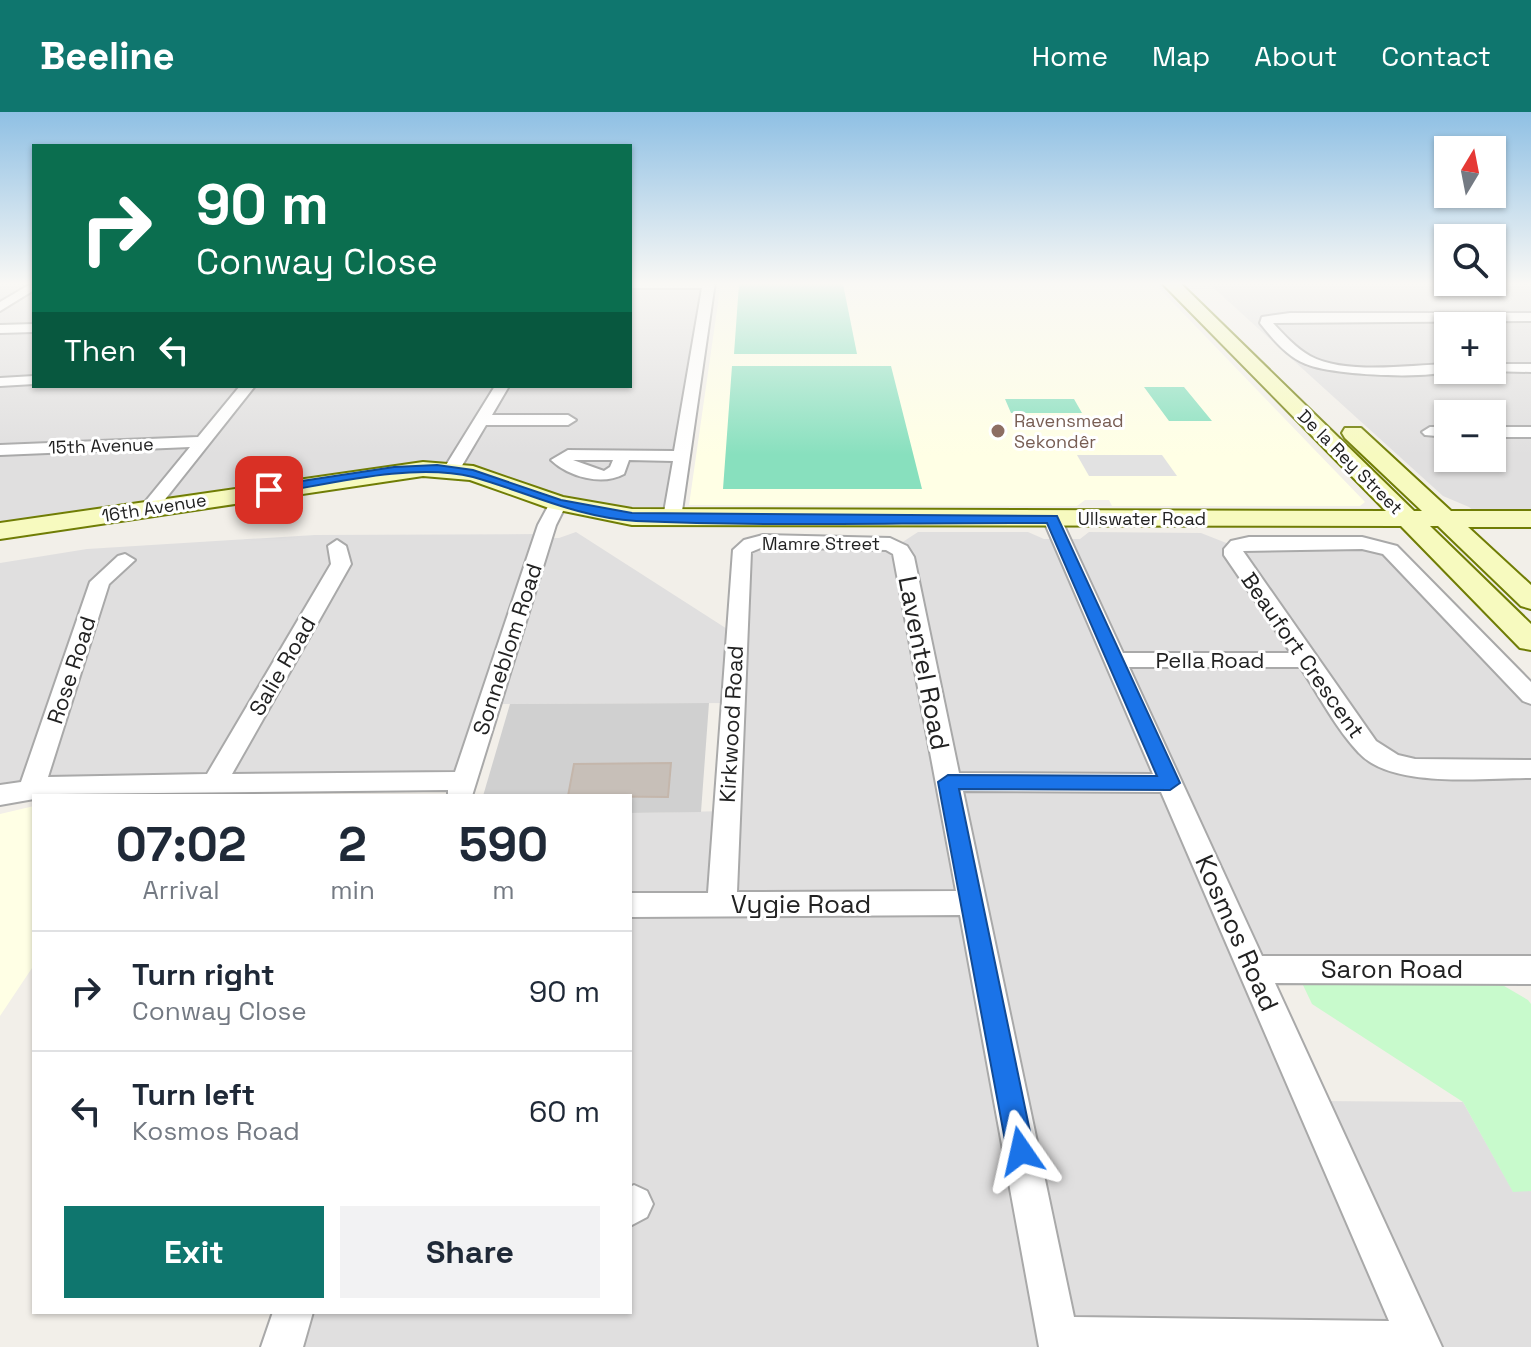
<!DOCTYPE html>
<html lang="en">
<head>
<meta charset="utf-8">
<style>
	:root { --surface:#fff; --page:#f2f2f3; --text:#1f2937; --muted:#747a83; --line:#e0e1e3; --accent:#0f766e }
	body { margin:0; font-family:"Space Grotesk",sans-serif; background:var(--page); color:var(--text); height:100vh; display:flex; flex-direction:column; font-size:30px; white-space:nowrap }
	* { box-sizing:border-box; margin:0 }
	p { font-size:26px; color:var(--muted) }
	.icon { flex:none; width:44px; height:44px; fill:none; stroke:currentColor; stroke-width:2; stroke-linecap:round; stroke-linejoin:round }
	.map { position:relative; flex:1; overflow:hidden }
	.sheet { position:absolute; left:32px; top:682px; width:600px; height:520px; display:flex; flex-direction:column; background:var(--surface); border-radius:0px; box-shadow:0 2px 6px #0004 }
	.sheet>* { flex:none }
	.top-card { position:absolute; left:32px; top:32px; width:600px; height:244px; border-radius:0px; box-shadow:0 2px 6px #0004; background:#0b6e4f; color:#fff; overflow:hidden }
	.needle { width:52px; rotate:10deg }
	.fabs { position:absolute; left:1434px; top:24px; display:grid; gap:16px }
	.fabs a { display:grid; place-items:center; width:72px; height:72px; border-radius:0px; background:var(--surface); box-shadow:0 2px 6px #0004; font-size:40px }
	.pin { position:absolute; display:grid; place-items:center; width:68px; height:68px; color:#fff; margin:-34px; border-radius:16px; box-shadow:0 4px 12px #0006 }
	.me { position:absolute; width:88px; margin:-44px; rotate:349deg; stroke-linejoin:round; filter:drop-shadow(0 0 6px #0008) }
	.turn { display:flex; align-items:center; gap:28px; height:168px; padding:0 32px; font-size:36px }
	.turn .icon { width:104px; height:104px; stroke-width:2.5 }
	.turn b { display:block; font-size:56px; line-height:68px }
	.then { display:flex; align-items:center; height:76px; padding:0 32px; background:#0003; gap:16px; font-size:30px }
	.eta { display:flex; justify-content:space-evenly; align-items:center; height:136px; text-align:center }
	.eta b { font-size:48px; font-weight:700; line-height:56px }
	.cta { display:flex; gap:16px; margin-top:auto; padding:16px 32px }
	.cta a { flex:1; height:92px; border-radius:0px; background:var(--accent); color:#fff; font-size:32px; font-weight:700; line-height:92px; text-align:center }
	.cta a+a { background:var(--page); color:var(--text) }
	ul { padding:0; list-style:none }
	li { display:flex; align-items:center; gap:24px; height:120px; padding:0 32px; border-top:2px solid var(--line) }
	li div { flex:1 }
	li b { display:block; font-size:30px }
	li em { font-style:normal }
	header { display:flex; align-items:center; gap:48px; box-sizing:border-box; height:112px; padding:0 40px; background:var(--accent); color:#fff }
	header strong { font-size:38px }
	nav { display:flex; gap:44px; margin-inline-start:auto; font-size:28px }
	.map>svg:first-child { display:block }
	.residential { fill:#e0dfdf; fill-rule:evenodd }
	.education { fill:#ffffe5 }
	.religious { fill:#d0d0d0 }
	.park { fill:#c8facc }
	.pitch { fill:#88e0be }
	.parking { fill:#e2e2e2 }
	.building { fill:#c7bfb8; stroke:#c4b6ab; stroke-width:2 }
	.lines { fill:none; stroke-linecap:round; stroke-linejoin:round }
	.street-casing { stroke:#a9a9a9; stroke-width:4 }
	.secondary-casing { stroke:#707d05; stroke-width:4 }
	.street { fill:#fff; fill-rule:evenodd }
	.secondary { fill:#f7fabf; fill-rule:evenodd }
	.route { fill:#1a73e8; stroke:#114b97; stroke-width:2 }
	.education-dot { fill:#8d6e63; stroke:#fff; stroke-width:3 }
	.labels { text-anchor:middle; stroke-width:6; stroke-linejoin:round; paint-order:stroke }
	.far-education-label { font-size:18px; fill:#785e54; stroke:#fff; text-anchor:start }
	.far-street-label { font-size:18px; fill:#222; stroke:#fff }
	.street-label { font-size:22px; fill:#222; stroke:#fff }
	.near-street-label { font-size:26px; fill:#222; stroke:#fff }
</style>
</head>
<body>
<header>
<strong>Beeline</strong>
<nav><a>Home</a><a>Map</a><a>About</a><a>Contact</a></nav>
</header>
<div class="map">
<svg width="1531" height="1235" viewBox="0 0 1531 1235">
	<rect width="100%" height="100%" fill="#f2efe9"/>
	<path class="residential" d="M0 170H34V274H630V173H708L671 406 632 404 462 359 0 418Z
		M1207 170H1531V407H1483L1469 395 1443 384ZM1448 214H1492V258H1448ZM1448 302H1492V346H1448Z
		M576 420 735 522 731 591 487 592 461 671 57 674 0 684V451L87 437 315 423 542 422 541 426H559Z
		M918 420H1028L1044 427H1080L1089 420 1201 421 1234 434 1376 432 1531 582V869L1257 859 1314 989 1463 990 1513 1079H1531V1235H281L292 1200H630V701L729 699 747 434 895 435Z"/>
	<path class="education" d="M721 170H1153L1365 390 1360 394H1112L1109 388H1085L1077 394 689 393Z
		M34 694V853L0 904V702Z"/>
	<path class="religious" d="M709 591 701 700 630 701V684H483L510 592Z"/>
	<path class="park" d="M1311 868 1499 871 1528 888 1531 892V1079L1513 1080 1463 990 1312 892 1303 873Z"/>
	<path class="pitch" d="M739 172H843L857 242H734Z
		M732 254H891L922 377H723Z
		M1144 275H1184L1212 309H1169Z
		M1005 287H1074L1082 301H1011Z"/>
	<path class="parking" d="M1077 343H1162L1177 364H1089Z"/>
	<path class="building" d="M671 651 668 685 568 684 574 652Z"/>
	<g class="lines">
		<defs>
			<path id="street" d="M34 170V178L0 199V190Z
				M630 170H715L681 406 672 411 663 406 673 349 629 348 624 362C602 374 569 365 551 348L568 338 674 339 702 176H630ZM573 348H613L610 355 604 359Z
				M1290 201H1531V209L1273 211C1284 223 1296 236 1310 244 1344 263 1410 253 1448 252V258H1453C1428 268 1331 263 1306 252 1287 245 1272 226 1260 211L1262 205Z
				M34 212V220L0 221V213Z
				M1492 252H1531V260L1487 259 1492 258Z
				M34 264V272L0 274V266Z
				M240 274H255L155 400H143L140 396 190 335 0 343V333L198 325Z
				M495 274H509L492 303H568L576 308 568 313H486L457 362H445L443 358Z
				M1430 315H1448V325L1425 323 1422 320Z
				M1492 315H1531V325H1492Z
				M558 386 567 391 556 413 472 684H448V678L58 682 34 684V687L0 693V673L21 670 90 470 118 444 125 442 135 448 109 472 48 665 207 662 331 452 328 434 337 428 346 434 351 452 232 662 455 660 538 413 552 387Z
				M1052 402 1061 407 1123 541H1291L1224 443V437L1231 429 1249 425H1362L1397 434 1531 570V592L1523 589 1383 442 1362 437 1243 439 1376 629 1398 643 1415 647 1531 648V666C1485 666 1392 677 1359 641 1336 617 1319 583 1300 555H1129L1262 844H1531V872L1275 871 1442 1235H1039L960 803 630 805V781H708L733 438 744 428 763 423 890 426 907 434 914 445 959 661 1153 662 1043 407ZM763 435 886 438 893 442 956 779 737 780 751 440ZM963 679 1161 680 1389 1209 1074 1205Z
				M634 1073 647 1079 653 1092 647 1105 630 1114V1075Z
				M273 1200H313L303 1235H261Z"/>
			<path id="secondary" d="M1161 170H1179L1414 399H1422L1345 326 1342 321 1345 316H1361L1451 399H1531V415H1468L1531 473V497L1521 494 1438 414H1430L1531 512V538L1520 536 1401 414 632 413 549 396 470 368 423 364 0 427V411L423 350 473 354 563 385 632 397 1386 399Z"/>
		</defs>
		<use href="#street" class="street-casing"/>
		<use href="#secondary" class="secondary-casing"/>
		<use href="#street" class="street"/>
		<use href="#secondary" class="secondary"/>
	</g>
	<linearGradient id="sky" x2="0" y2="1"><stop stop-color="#8fc0e4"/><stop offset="0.5" stop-color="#f9f8f5"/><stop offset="1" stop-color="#f9f8f5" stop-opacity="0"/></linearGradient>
	<rect width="1531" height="343" fill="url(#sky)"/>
	<path class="route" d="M437 353 473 358 561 388 632 401 1057 404 1180 671 1170 678 959 677 1034 1039 1030 1048 1021 1052 1011 1048 1007 1039 938 670 948 663 1157 664 1047 411C910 410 772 415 636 409 578 406 527 380 473 365 412 350 330 372 269 382L262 378 269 374 394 355Z"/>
	<circle class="education-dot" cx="998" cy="319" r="8"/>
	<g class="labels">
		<g class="far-education-label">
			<text x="1014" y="315">Ravensmead<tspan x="1014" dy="21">Sekondêr</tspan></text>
		</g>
		<g class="far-street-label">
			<text transform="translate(101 334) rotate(-2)" y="6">15th Avenue</text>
			<text transform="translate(1350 350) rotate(45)" y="6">De la Rey Street</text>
			<text transform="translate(154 396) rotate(-9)" y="6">16th Avenue</text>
			<text x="1142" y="413">Ullswater Road</text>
			<text x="821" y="438">Mamre Street</text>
		</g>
		<g class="street-label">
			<text transform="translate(507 537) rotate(-72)" y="8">Sonneblom Road</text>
			<text transform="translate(1303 543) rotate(55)" y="8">Beaufort Crescent</text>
			<text x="1210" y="556">Pella Road</text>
			<text transform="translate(282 554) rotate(-60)" y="8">Salie Road</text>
			<text transform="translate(71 558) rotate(-72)" y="8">Rose Road</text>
			<text transform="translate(731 612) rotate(-87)" y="8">Kirkwood Road</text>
		</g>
		<g class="near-street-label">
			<text transform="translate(924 551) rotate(79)" y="9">Laventel Road</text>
			<text x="801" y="801">Vygie Road</text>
			<text transform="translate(1237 821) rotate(66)" y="9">Kosmos Road</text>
			<text x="1392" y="866">Saron Road</text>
		</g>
	</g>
</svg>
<div class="fabs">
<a><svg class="needle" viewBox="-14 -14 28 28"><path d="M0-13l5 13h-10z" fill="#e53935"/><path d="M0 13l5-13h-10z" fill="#747a83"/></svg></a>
<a><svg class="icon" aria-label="search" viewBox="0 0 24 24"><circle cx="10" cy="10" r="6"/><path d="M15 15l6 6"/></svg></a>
<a>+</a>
<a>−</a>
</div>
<div class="pin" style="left:269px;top:378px;background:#d93025"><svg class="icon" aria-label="arrive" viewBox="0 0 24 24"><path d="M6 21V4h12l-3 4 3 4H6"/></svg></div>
<svg class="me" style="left:1021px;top:1039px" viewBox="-20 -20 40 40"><path d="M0-17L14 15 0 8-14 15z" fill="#1a73e8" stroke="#fff" stroke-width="4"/></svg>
<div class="top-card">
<div class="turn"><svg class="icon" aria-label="right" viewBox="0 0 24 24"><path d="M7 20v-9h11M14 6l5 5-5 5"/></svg><div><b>90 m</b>Conway Close</div></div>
<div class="then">Then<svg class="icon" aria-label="left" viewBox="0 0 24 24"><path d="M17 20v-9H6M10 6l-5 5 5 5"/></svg></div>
</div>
<section class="sheet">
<div class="eta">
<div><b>07:02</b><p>Arrival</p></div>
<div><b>2</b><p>min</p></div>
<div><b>590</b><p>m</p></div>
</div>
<ul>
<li><svg class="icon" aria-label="right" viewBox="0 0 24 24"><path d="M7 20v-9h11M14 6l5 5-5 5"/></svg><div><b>Turn right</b><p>Conway Close</p></div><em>90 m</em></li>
<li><svg class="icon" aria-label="left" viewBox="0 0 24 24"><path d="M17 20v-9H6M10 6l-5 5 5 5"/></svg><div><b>Turn left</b><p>Kosmos Road</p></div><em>60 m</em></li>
</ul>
<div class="cta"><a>Exit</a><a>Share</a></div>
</section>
</div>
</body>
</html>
